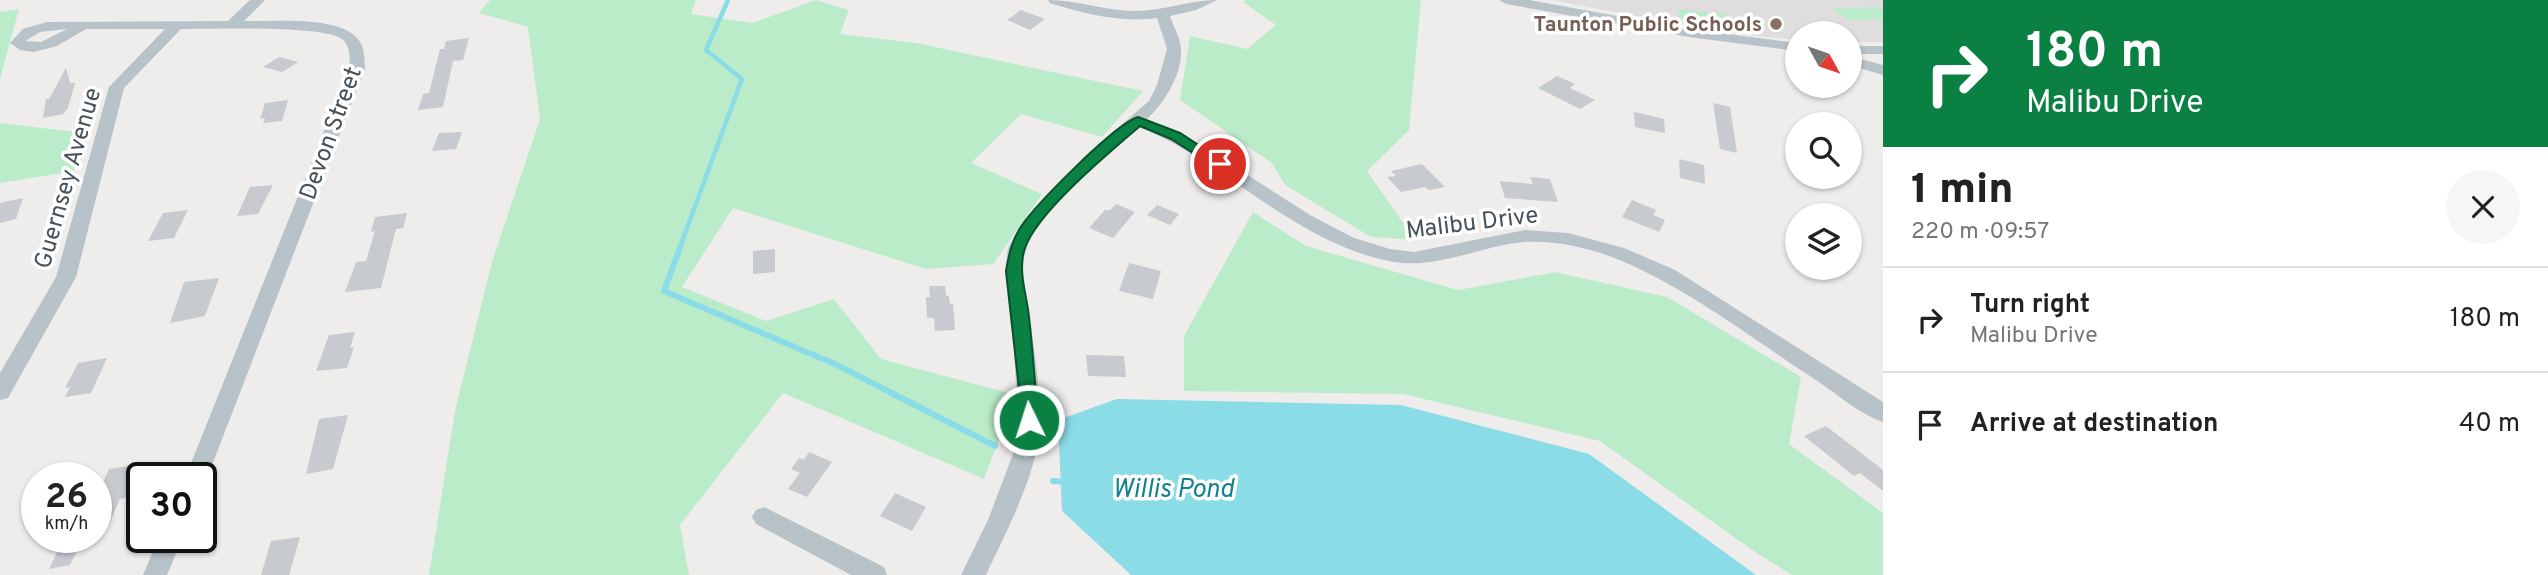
<!DOCTYPE html>
<html lang="en">
<head>
<meta charset="utf-8">
<style>
	:root { --surface:#fff; --page:#f6f6f6; --text:#222; --muted:#767676; --line:#e0e0e0 }
	body { margin:0; font-family:Overpass,sans-serif; background:var(--page); color:var(--text); height:100vh; display:flex; flex-direction:column; font-size:26px; white-space:nowrap }
	* { box-sizing:border-box; margin:0 }
	p { font-size:23px; color:var(--muted) }
	.icon { flex:none; width:38px; height:38px; fill:none; stroke:currentColor; stroke-width:2; stroke-linecap:round; stroke-linejoin:round }
	.map { position:relative; flex:1; overflow:hidden }
	.panel { display:flex; flex-direction:column; background:var(--surface); width:665px }
	.panel>* { flex:none }
	.hud { background:#0b8043; color:#fff; overflow:hidden }
	.needle { width:46px; rotate:130deg }
	.fabs { position:absolute; left:1785px; top:21px; display:grid; gap:14px }
	.fabs a { display:grid; place-items:center; width:77px; height:77px; border-radius:50%; background:var(--surface); box-shadow:0 2px 5px #0004; font-size:35px }
	.speed { position:absolute; left:21px; top:462px; display:flex; gap:14px; font-size:35px; font-weight:700; text-align:center }
	.speed>* { display:grid; place-content:center; width:91px; height:91px; border-radius:50%; background:var(--surface); box-shadow:0 2px 5px #0004; line-height:1 }
	.speed small { font-size:18px; font-weight:400 }
	.speed .limit { border:4px solid #111; border-radius:10px; background:#fff; color:#111 }
	.pin { position:absolute; display:grid; place-items:center; width:60px; height:60px; color:#fff; margin:-30px; border:4px solid #fff; border-radius:50%; box-shadow:0 2px 7px #0007 }
	.me { position:absolute; width:77px; margin:-38px; rotate:356deg; stroke-linejoin:round; filter:drop-shadow(0 0 5px #0008) }
	.turn { display:flex; align-items:center; gap:24px; height:147px; padding:0 28px; font-size:32px }
	.turn .icon { width:91px; height:91px; stroke-width:2.5 }
	.turn b { display:block; font-size:49px; line-height:60px }
	.round { display:grid; place-items:center; flex:none; width:74px; height:74px; border-radius:37px; background:var(--page) }
	.head { display:flex; align-items:center; justify-content:space-between; height:119px; padding:0 28px }
	h1 { font-size:42px; font-weight:800; line-height:52px }
	ul { padding:0; list-style:none }
	li { display:flex; align-items:center; gap:21px; height:105px; padding:0 28px; border-top:2px solid var(--line) }
	li div { flex:1 }
	li b { display:block; font-size:26px }
	li em { font-style:normal }
	main { display:flex; flex:1; min-height:0 }
	.map>svg:first-child { display:block }
	.education { fill:#e0ddde }
	.green { fill:#bbecca }
	.water { fill:#8adce7 }
	.lines { fill:none; stroke-linecap:round; stroke-linejoin:round }
	.stream-far1 { stroke:#8adce7; stroke-width:4.5 }
	.stream { stroke:#8adce7; stroke-width:6 }
	.building { fill:#c7cacf }
	.street { fill:#b8c2c9; fill-rule:evenodd }
	.route { fill:#0b8043; stroke:#07532c; stroke-width:2 }
	.education-dot { fill:#8d6e63; stroke:#fff; stroke-width:2.5 }
	.labels { text-anchor:middle; stroke-width:7; stroke-linejoin:round; paint-order:stroke }
	.far-education-label { font-size:21px; font-weight:bold; fill:#785e54; stroke:#fff; text-anchor:end }
	.street-label { font-size:24px; fill:#465159; stroke:#fff }
	.water-label { font-size:26px; font-style:italic; fill:#128291; stroke:#fff }
</style>
</head>
<body>
<main>
<div class="map">
<svg width="1883" height="575" viewBox="0 0 1883 575">
	<rect width="100%" height="100%" fill="#efecec"/>
	<path class="education" d="M1552 0H1883V42H1850V33H1797V40L1712 31Z"/>
	<path class="green" d="M490 0H696L691 14 752 23 816 0 849 10 840 34 916 43 1143 91 1102 137 1021 114 971 163 1042 194 993 264 926 269 733 208 682 287 766 321 834 299 881 359 1016 395 984 479 783 393 680 525 689 575H429L455 411 492 262 540 119 528 27 479 13Z
		M1247 0H1421L1409 130 1367 171 1415 240 1371 237 1285 185 1272 163 1180 100 1190 36 1247 49 1276 25 1243 2Z
		M1876 7 1883 12V19L1848 20 1832 9Z
		M19 9 0 79V12Z
		M1677 9 1728 15 1732 25 1681 18Z
		M0 123 84 133 74 171 0 183Z
		M1253 212 1306 246 1458 290 1555 272 1667 297 1801 377 1789 444 1883 513V575H1792L1752 550 1600 441 1403 394 1184 391V336Z"/>
	<path class="water" d="M1117 399 1401 405 1589 454 1756 575H1131L1062 511 1058 420Z"/>
	<g class="lines">
		<path class="stream-far1" d="M680 247 742 79 706 50 728 0"/>
		<path class="stream" d="M681 245 664 291 837 365 995 446
			M1053 481 1065 482"/>
	</g>
	<path class="building" d="M1021 10 1045 19 1030 30 1007 20Z
		M469 38 463 60 453 61 443 107 418 110 423 94 429 93 440 49H444L446 41Z
		M279 57 298 62 282 72 263 67Z
		M66 68 70 83H75L68 108 63 114 43 118 46 99H49Z
		M1557 76 1575 84 1570 88 1595 100 1580 109 1538 88Z
		M288 100 282 121 263 123 265 118 260 119 265 103Z
		M1713 103 1730 107 1737 153 1720 149Z
		M1634 112 1664 119 1665 133 1635 127Z
		M462 132 456 149 432 151 439 133Z
		M1679 159 1704 165 1705 184 1680 178Z
		M1422 164 1445 187 1429 190 1425 187 1401 192 1387 177 1396 176 1391 171Z
		M1530 177 1550 179 1558 202 1505 198 1500 181 1533 184Z
		M273 185 258 214 237 216 250 187Z
		M23 198 16 219 0 223V203Z
		M1632 200 1656 210 1653 215 1665 220 1659 232 1622 217Z
		M1116 204 1135 212 1113 238 1089 228 1105 210H1110Z
		M1157 205 1179 214 1170 225 1147 215Z
		M188 210 174 238 148 241 163 213Z
		M407 213 403 228 396 229 381 288 345 292 356 262 366 261 375 231 371 232 375 217Z
		M775 249V272L753 274V251Z
		M1129 263 1161 271 1153 299 1119 291Z
		M219 278 205 316 170 323 184 282Z
		M929 286H945L946 296H949L950 304H953L955 330 935 331 934 318H927L926 297H930Z
		M355 332 350 348 354 347 347 368 316 371 329 335Z
		M1086 355 1124 356 1126 377 1088 376Z
		M107 358 91 393 65 397 70 387 65 388 78 363Z
		M348 415 333 469 306 474 319 419Z
		M1826 426 1883 470V491L1860 473 1854 476 1804 436Z
		M809 452 832 462 807 497 788 489 800 473 791 469 799 458 804 460Z
		M147 463 134 496 120 499 108 526 96 528V498L109 469Z
		M895 493 926 507 912 531 880 516Z
		M300 537 289 575H261L271 541Z
		M81 542 70 565 49 569 60 546Z"/>
	<g class="lines">
		<path class="street" d="M250 0H265L244 21C273 22 344 14 360 42 365 50 364 60 365 69L207 478 201 486V478H185L349 69C350 59 351 46 342 39 323 25 211 29 181 29L124 88 76 277 8 398 0 400V373L56 277 109 87 165 29H86L57 46 34 52 20 50 10 43 23 29 47 22 228 21ZM67 29 41 42 25 41 40 32Z
			M1048 0C1078 0 1105 11 1135 11 1164 11 1189 0 1217 0L1196 10 1170 16C1173 26 1181 39 1181 49 1183 73 1164 104 1147 119L1182 133 1310 215 1354 238 1390 249 1414 252 1525 230 1568 233 1624 248 1675 270 1883 402V422C1859 414 1837 394 1816 380 1751 338 1684 285 1612 257 1586 247 1552 240 1524 242 1479 246 1434 271 1389 261 1294 242 1226 162 1139 127 1109 153 1040 212 1027 247 1018 270 1028 301 1031 326 1035 357 1040 389 1040 421 1040 469 1006 532 986 575H961L988 520 1016 446 1018 420 1014 350 1005 272 1008 248 1024 220 1083 158 1149 101 1157 85 1167 49 1157 18C1120 23 1085 14 1050 3Z
			M1499 0H1529L1689 29 1797 43V51L1689 37 1506 4Z
			M1850 46H1883V54H1850Z
			M1850 56 1883 65V75L1850 65Z
			M764 507 884 567 887 575H851L756 524 752 517 756 510Z
			M159 537H183L167 575H143Z"/>
	</g>
	<path class="route" d="M1138 117 1180 133 1227 164 1225 167H1215L1171 139 1140 126C1110 152 1037 212 1025 248 1017 270 1027 295 1029 317 1033 351 1035 386 1038 420L1036 425 1029 427 1023 425 1006 271C1009 253 1013 236 1025 221 1042 199 1115 124 1138 117Z"/>
	<circle class="education-dot" cx="1776" cy="24" r="7"/>
	<g class="labels">
		<g class="far-education-label">
			<text x="1762" y="31">Taunton Public Schools</text>
		</g>
		<g class="street-label">
			<text transform="translate(330 133) rotate(-70)" y="8">Devon Street</text>
			<text transform="translate(67 178) rotate(-74)" y="8">Guernsey Avenue</text>
			<text transform="translate(1472 222) rotate(-7)" y="8">Malibu Drive</text>
		</g>
		<g class="water-label">
			<text x="1173" y="497">Willis Pond</text>
		</g>
	</g>
</svg>
<div class="fabs">
<a><svg class="needle" viewBox="-14 -14 28 28"><path d="M0-13l5 13h-10z" fill="#e53935"/><path d="M0 13l5-13h-10z" fill="#767676"/></svg></a>
<a><svg class="icon" aria-label="search" viewBox="0 0 24 24"><circle cx="10" cy="10" r="6"/><path d="M15 15l6 6"/></svg></a>
<a><svg class="icon" aria-label="layers" viewBox="0 0 24 24"><path d="M12 4l9 5-9 5-9-5zM3 14l9 5 9-5"/></svg></a>
</div>
<div class="speed"><div>26<small>km/h</small></div><div class="limit">30</div></div>
<div class="pin" style="left:1220px;top:164px;background:#d93025"><svg class="icon" aria-label="arrive" viewBox="0 0 24 24"><path d="M6 21V4h12l-3 4 3 4H6"/></svg></div>
<svg class="me" style="left:1029px;top:420px" viewBox="-20 -20 40 40"><circle r="17" fill="#0b8043" stroke="#fff" stroke-width="3"/><path d="M0-11L8 9 0 5-8 9z" fill="#fff"/></svg>
</div>
<section class="panel">
<div class="hud">
<div class="turn"><svg class="icon" aria-label="right" viewBox="0 0 24 24"><path d="M7 20v-9h11M14 6l5 5-5 5"/></svg><div><b>180 m</b>Malibu Drive</div></div>
</div>
<div class="head"><div><h1>1 min</h1><p>220 m · 09:57</p></div><a class="round"><svg class="icon" aria-label="close" viewBox="0 0 24 24"><path d="M6 6l12 12M18 6L6 18"/></svg></a></div>
<ul>
<li><svg class="icon" aria-label="right" viewBox="0 0 24 24"><path d="M7 20v-9h11M14 6l5 5-5 5"/></svg><div><b>Turn right</b><p>Malibu Drive</p></div><em>180 m</em></li>
<li><svg class="icon" aria-label="arrive" viewBox="0 0 24 24"><path d="M6 21V4h12l-3 4 3 4H6"/></svg><div><b>Arrive at destination</b></div><em>40 m</em></li>
</ul>
</section>
</main>
</body>
</html>
